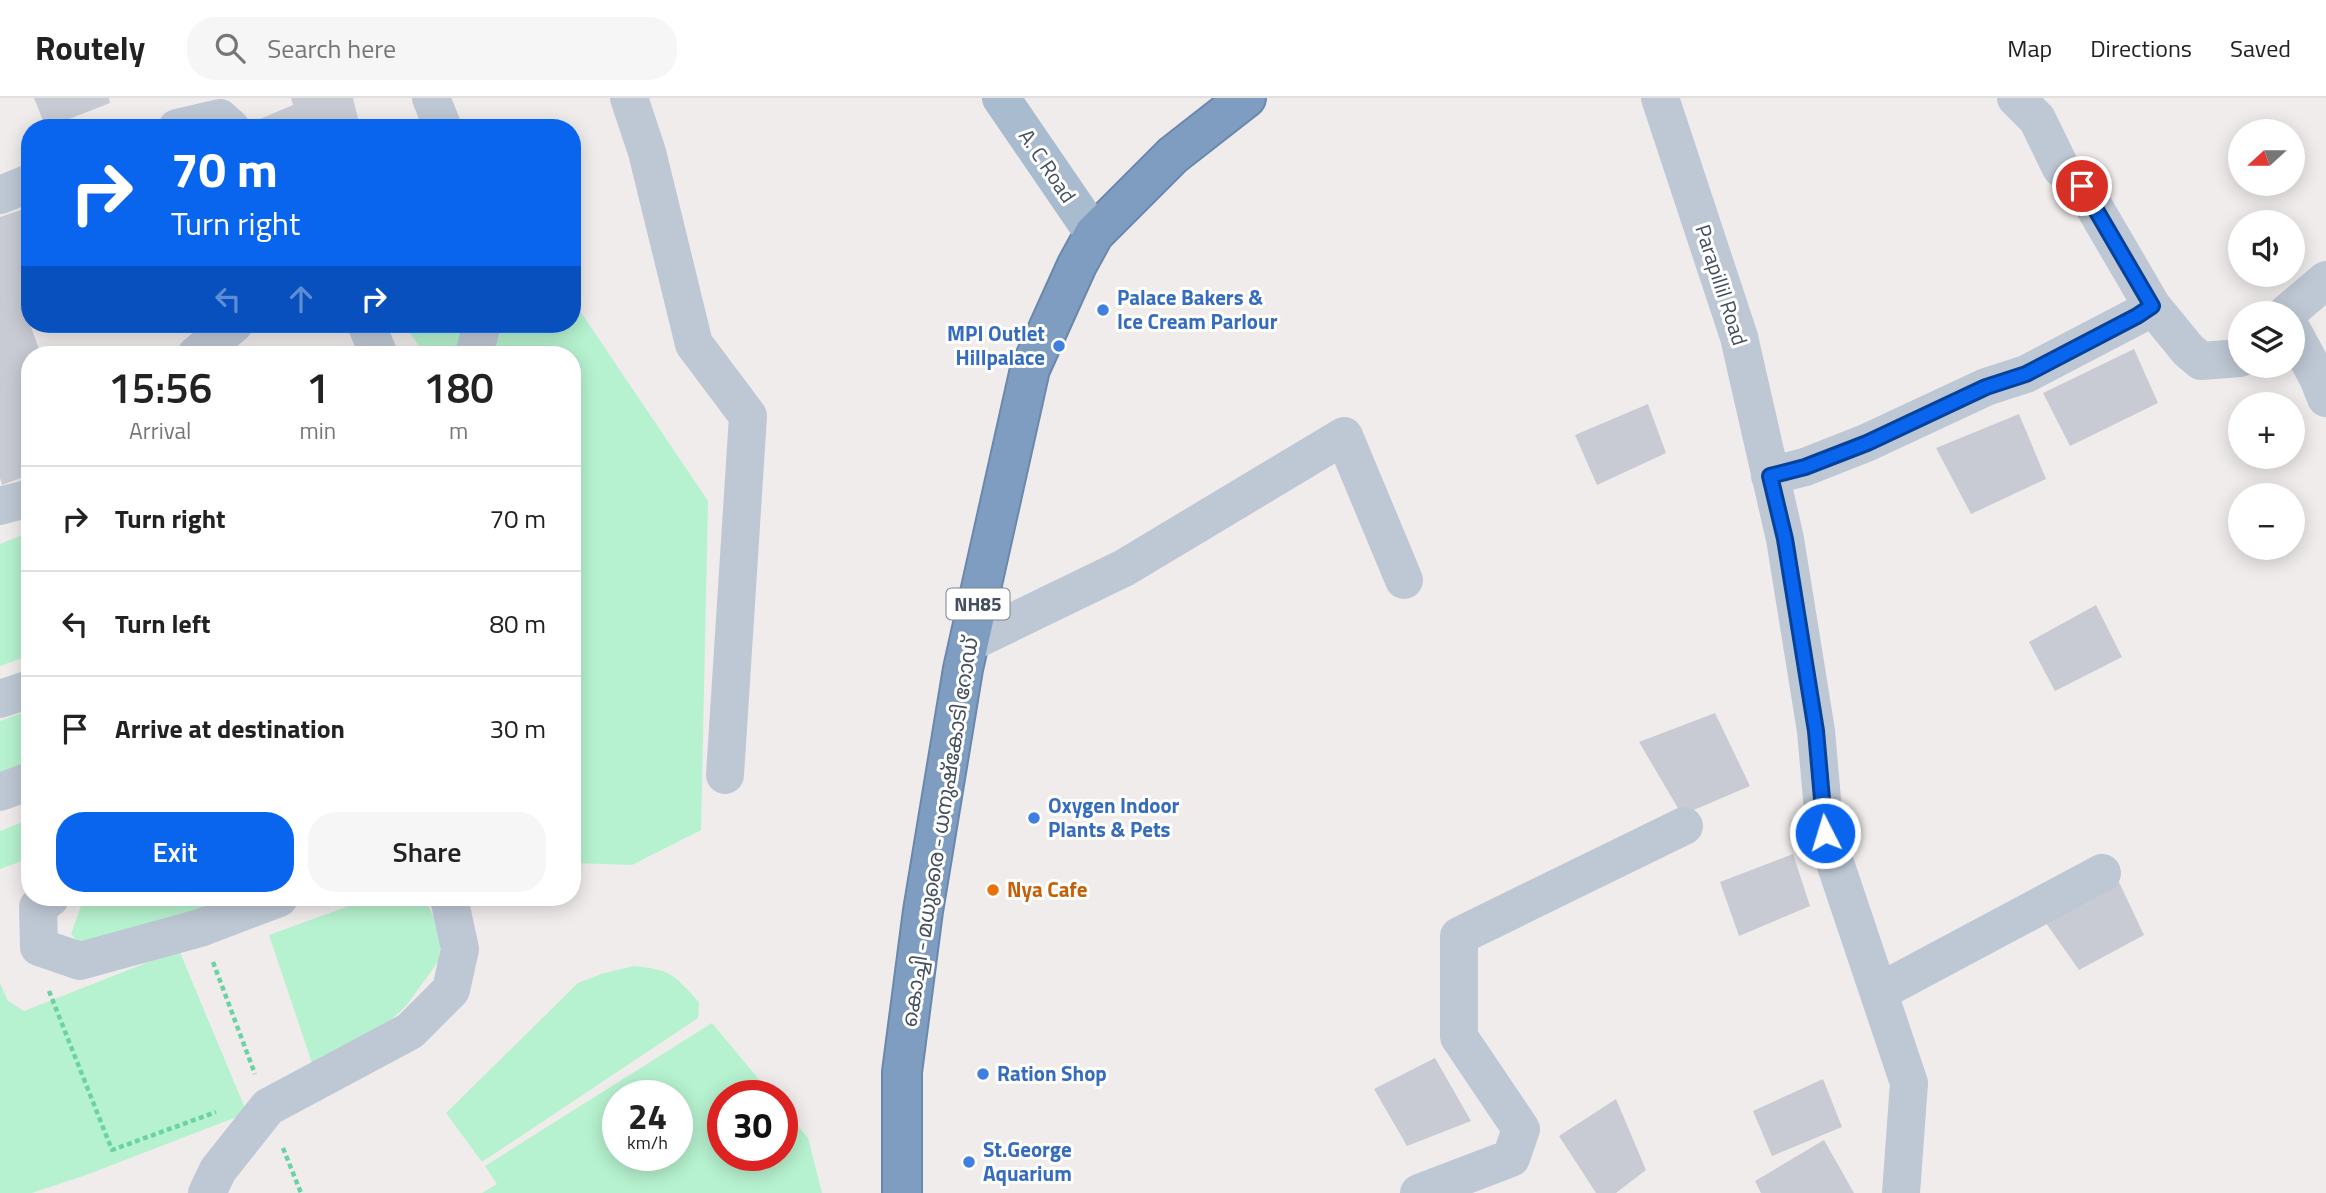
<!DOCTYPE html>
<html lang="en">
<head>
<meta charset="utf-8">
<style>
	:root { --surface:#fff; --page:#f6f6f6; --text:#222; --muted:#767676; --line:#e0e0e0; --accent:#0965ed }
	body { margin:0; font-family:"Titillium Web","Noto Sans Malayalam",sans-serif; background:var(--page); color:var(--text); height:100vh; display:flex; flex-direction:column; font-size:26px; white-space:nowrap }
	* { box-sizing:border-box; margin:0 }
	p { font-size:23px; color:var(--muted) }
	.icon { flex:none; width:38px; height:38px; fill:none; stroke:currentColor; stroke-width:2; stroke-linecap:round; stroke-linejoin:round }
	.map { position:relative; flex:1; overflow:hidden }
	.panel { position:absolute; left:21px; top:248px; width:560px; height:560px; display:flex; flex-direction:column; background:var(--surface); border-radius:28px; box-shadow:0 4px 18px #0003 }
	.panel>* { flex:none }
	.top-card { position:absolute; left:21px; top:21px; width:560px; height:214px; border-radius:28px; box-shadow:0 4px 18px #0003; background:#0965ed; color:#fff; overflow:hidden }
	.needle { width:46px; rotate:249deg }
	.tools { position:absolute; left:2228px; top:21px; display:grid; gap:14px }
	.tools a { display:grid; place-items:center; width:77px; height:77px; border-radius:50%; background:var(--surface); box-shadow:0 4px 18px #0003; font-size:35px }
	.speed { position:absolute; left:602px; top:982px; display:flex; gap:14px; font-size:35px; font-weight:700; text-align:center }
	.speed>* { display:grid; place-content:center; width:91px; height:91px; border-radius:50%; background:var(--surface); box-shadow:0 4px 18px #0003; line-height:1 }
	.speed small { font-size:18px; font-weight:400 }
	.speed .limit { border:10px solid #d22; background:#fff; color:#111 }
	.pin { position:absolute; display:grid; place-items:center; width:60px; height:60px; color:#fff; margin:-30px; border:4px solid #fff; border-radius:50%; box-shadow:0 2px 7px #0007 }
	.me { position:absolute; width:77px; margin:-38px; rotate:355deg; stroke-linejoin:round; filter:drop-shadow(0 0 5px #0008) }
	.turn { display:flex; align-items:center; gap:24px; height:147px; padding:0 35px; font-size:32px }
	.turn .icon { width:91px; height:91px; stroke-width:2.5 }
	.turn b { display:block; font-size:49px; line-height:60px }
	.lanes { display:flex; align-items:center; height:66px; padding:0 35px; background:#0003; justify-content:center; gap:35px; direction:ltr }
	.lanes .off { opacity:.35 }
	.eta { display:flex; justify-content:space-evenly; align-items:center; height:119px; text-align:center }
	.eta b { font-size:42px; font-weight:600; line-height:49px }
	.action { display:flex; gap:14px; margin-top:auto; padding:14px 35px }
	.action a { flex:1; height:80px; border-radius:28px; background:var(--accent); color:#fff; font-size:28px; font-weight:600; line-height:80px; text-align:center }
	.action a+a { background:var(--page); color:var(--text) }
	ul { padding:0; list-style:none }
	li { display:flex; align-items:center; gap:21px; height:105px; padding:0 35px; border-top:2px solid var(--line) }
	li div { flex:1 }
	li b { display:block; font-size:26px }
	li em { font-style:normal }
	header { display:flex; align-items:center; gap:42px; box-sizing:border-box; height:98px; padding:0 35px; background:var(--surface); border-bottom:2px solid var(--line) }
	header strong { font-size:33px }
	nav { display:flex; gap:38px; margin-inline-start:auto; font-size:24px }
	.search { width:490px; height:63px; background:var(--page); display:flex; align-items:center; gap:18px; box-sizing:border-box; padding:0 24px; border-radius:28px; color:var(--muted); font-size:26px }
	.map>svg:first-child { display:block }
	.green { fill:#b6f2cf; fill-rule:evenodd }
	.building { fill:#c8cbd3 }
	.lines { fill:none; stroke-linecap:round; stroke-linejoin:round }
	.highway-casing { stroke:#6a88ac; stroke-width:42 }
	.path { stroke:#6bd3a3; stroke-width:4.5; stroke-dasharray:5 3.5; stroke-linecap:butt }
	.minor { stroke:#bec8d4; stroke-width:38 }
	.major { stroke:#a9bbcf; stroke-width:38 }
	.highway { stroke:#7f9dc1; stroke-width:38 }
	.route-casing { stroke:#06429a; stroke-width:18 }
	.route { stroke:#0965ed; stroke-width:12 }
	.shop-dot { fill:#3f7fe0; stroke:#fff; stroke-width:2.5 }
	.food-dot { fill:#e8710a; stroke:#fff; stroke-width:2.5 }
	.labels { text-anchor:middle; stroke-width:6; stroke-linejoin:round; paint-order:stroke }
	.shield { fill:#fff; stroke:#7b848d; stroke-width:2 }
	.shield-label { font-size:19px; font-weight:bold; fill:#434f5c }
	.street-label { font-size:21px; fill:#434f5c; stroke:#fff }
	.shop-label { font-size:21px; font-weight:bold; fill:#366cbe; stroke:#fff; text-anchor:start }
	.food-label { font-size:21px; font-weight:bold; fill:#c56008; stroke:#fff; text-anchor:start }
</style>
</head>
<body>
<header>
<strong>Routely</strong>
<div class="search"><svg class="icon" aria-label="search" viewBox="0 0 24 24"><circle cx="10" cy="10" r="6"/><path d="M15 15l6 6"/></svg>Search here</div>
<nav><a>Map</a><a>Directions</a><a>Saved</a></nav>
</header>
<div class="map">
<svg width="2326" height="1095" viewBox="0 0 2326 1095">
	<rect width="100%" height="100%" fill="#f0ecec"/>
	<path class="green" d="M572 201 708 403 701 732 632 767 572 765V257H425L404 226H572Z
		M30 434V557L0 568V446Z
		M30 612V669L0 680V623Z
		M30 721V760L0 771V733Z
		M96 800H234L81 848 71 836 81 808Z
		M371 800H415L428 807 442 839 438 864 406 908 357 953 314 971 269 837Z
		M179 852 247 1015 86 1077 32 1095H0V885L8 903 24 913Z
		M634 868C672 872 673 876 699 904L698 920 482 1064 446 1015 578 885 604 875Z
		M712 925 772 997 723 998V1057H782V1009L808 1040 822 1095H482L497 1086 485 1068ZM618 998H677V1057H618Z"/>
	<path class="building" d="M34 0H109L110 5 46 30Z
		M291 0H353L359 25 379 21 392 30H250L248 26 293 7Z
		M30 109V226L41 257H30V390L25 391 21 380 2 387 0 380V119Z
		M2134 251 2158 305 2070 348 2043 295Z
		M1648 306 1666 355 1597 387 1575 337Z
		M2019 316 2046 381 1971 416 1936 350Z
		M2096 507 2122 559 2055 593 2029 544Z
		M1715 615 1750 688 1682 717 1639 644Z
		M1793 756 1810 808 1739 838 1720 784Z
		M2118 782 2144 837 2079 872 2041 818Z
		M1435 960 1471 1023 1407 1048 1374 991Z
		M1823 981 1842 1029 1772 1058 1753 1013Z
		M1616 1001 1646 1072 1616 1095H1596L1559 1038Z
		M1824 1042 1854 1095H1761L1755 1083Z"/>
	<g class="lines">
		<defs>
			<path id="highway" d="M902 1095V974L923 813 963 571 1030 271 1077 167 1094 136 1173 57 1246 0"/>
		</defs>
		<use href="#highway" class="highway-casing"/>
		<path class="path" d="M213 864 255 976
			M49 893 112 1052 216 1014
			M283 1050 301 1095"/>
		<path class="minor" d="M431 0 443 30
			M629 0 647 54 694 246 748 318 725 677
			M1660 0 1739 239 1785 441 1816 633 1825 735 1909 985 1901 1095
			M2016 0 2037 21 2061 70 2082 88 2152 208 2188 252 2201 263 2240 260
			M177 30 220 20 231 30
			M0 97 30 85
			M2287 215 2326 182
			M366 226 379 257
			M2292 232 2318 280 2326 300
			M196 257 234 226
			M474 257 482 226
			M1770 378 1805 369 1866 345 1986 289 2026 276 2137 218 2152 208
			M0 408 30 400
			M969 545 1124 470 1344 338 1404 482
			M0 601 30 591
			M0 694 30 683
			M50 800 38 809 39 849 80 863 200 830 279 800
			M1879 894 2102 775
			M207 1095 218 1072 268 1009 410 933 451 892 460 851 449 800
			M1419 1095 1511 1060 1521 1031 1459 939V838L1684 728"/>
		<path class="major" d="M1001 0 1094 136"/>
		<use href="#highway" class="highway"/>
	</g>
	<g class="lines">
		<defs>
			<path id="route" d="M1825 735 1816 633 1785 441 1770 378 1805 369 1867 345 1986 289 2026 276 2137 218 2152 208 2082 88"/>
		</defs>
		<use href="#route" class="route-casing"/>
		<use href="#route" class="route"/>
	</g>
	<g class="shop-dot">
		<circle cx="1103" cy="212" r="7"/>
		<circle cx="1059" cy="248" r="7"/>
		<circle cx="1034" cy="720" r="7"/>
		<circle cx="983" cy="976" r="7"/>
		<circle cx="969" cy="1064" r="7"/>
	</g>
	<circle class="food-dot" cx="993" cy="792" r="7"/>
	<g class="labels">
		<rect class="shield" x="946.5" y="490.5" width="63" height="31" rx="5"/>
		<g class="shield-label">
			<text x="978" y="513">NH85</text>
		</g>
		<g class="street-label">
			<text transform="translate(1047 68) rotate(56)" y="7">A. C Road</text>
			<text transform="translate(1721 187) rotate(72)" y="7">Parapillil Road</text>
			<text transform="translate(940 734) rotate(-81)" y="7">കൊച്ചി - മധുരൈ - ധനുഷ്‌കോടി റോഡ്</text>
		</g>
		<g class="shop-label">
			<text x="1117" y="207">Palace Bakers &amp;<tspan x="1117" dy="24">Ice Cream Parlour</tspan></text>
			<text x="1045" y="243" text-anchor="end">MPI Outlet<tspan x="1045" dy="24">Hillpalace</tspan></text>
			<text x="1048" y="715">Oxygen Indoor<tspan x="1048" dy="24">Plants &amp; Pets</tspan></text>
			<text x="997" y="983">Ration Shop</text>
			<text x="983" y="1059">St.George<tspan x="983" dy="24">Aquarium</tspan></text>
		</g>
		<g class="food-label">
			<text x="1007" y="799">Nya Cafe</text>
		</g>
	</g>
</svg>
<div class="tools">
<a><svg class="needle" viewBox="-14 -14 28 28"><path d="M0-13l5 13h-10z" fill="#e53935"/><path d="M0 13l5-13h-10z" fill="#767676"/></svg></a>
<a><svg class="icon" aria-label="sound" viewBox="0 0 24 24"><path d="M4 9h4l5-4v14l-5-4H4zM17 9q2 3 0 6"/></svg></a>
<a><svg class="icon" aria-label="layers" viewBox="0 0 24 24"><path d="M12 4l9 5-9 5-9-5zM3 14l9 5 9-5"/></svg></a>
<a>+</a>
<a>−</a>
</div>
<div class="speed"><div>24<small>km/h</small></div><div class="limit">30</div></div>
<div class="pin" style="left:2082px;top:88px;background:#d93025"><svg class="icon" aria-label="arrive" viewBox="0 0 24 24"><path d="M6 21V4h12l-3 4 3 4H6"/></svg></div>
<svg class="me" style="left:1825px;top:735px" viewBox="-20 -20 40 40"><circle r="17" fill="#0965ed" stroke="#fff" stroke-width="3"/><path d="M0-11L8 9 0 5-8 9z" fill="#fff"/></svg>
<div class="top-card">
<div class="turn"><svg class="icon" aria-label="right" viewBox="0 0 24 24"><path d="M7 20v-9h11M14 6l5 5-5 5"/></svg><div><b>70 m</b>Turn right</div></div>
<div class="lanes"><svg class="icon off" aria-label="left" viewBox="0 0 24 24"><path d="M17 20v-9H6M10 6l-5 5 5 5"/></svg><svg class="icon off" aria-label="ahead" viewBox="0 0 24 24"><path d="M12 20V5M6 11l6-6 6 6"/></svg><svg class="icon" aria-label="right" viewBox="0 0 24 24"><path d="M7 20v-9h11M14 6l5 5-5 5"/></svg></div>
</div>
<section class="panel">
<div class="eta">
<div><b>15:56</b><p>Arrival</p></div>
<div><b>1</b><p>min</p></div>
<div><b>180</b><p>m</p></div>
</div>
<ul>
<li><svg class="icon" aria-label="right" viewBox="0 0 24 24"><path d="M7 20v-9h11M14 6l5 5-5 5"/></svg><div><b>Turn right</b></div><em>70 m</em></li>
<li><svg class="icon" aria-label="left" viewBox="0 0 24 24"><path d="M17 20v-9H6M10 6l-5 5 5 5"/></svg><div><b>Turn left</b></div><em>80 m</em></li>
<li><svg class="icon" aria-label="arrive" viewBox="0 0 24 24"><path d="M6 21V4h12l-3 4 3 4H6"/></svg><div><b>Arrive at destination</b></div><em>30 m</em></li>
</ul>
<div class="action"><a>Exit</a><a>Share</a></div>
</section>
</div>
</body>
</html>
